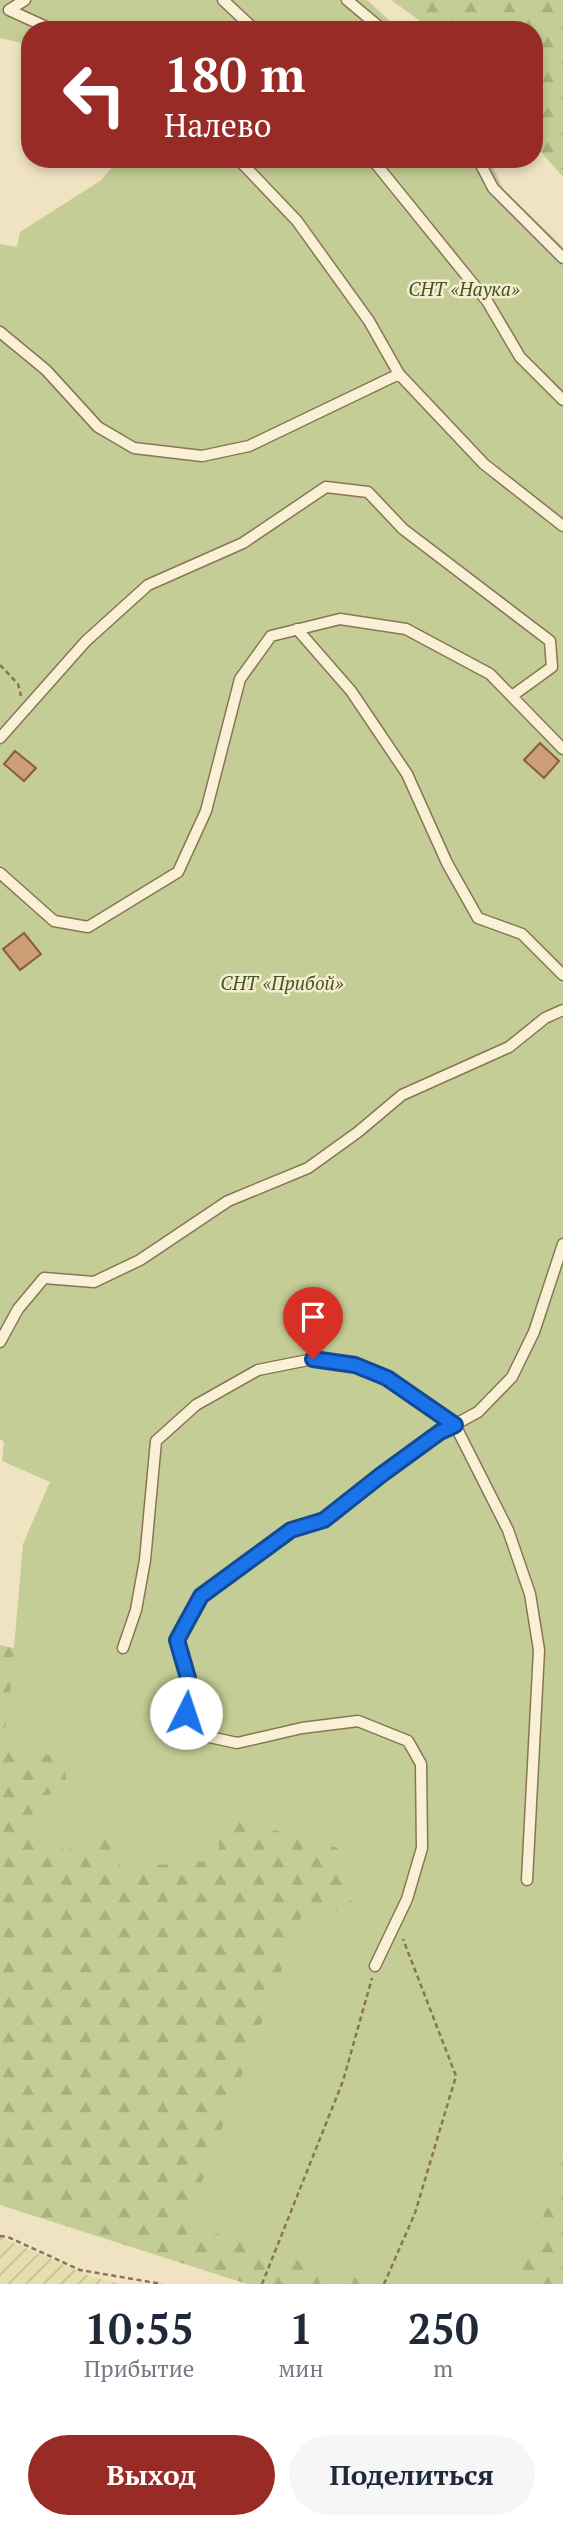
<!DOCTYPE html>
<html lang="ru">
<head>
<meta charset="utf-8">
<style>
	:root { --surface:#fff; --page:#f6f6f7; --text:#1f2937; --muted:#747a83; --accent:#992b27 }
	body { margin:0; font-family:"PT Serif",serif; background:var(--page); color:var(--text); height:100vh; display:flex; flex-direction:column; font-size:26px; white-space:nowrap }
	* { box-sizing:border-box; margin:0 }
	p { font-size:23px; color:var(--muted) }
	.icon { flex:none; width:38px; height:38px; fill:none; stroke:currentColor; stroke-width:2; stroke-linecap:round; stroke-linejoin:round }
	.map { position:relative; height:2284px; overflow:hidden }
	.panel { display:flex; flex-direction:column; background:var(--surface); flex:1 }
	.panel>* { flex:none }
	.guide { position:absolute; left:21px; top:21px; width:522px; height:147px; border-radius:28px; box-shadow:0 4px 10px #0003; background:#992b27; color:#fff; overflow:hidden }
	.pin { position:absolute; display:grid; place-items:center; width:60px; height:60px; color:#fff; margin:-72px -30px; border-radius:50% 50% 50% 0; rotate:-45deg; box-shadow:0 0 7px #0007 }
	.pin .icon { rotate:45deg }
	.me { position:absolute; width:77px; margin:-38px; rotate:4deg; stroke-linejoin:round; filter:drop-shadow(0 0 5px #0008) }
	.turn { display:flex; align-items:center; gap:24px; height:147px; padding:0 28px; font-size:32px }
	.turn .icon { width:91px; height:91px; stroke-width:2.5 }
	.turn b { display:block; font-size:49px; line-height:60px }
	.eta { display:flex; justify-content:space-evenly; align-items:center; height:119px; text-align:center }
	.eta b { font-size:42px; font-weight:800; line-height:49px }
	.cta { display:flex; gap:14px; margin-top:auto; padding:14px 28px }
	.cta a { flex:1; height:80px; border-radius:42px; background:var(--accent); color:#fff; font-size:28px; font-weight:800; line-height:80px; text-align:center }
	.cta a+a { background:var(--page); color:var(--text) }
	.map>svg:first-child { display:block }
	.farmland { fill:url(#farmland-furrows) }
	.forest { fill:url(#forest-firs) }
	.garden { fill:#c4cd95 }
	.building { fill:#ce9e76; stroke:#885e3e; stroke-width:2 }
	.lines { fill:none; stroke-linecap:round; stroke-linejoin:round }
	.service-casing { stroke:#897458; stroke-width:13 }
	.path { stroke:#897458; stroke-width:2.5; stroke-dasharray:5 3.5; stroke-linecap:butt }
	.service { stroke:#f9f0d5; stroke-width:10 }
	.route-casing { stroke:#114b97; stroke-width:18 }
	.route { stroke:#1a73e8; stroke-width:12 }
	.labels { text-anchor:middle; stroke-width:5; stroke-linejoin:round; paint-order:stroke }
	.park-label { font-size:19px; font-style:italic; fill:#465523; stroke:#f6edd1 }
</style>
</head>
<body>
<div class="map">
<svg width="563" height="2284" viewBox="0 0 563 2284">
	<defs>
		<pattern id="farmland-furrows" width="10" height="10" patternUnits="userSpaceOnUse" patternTransform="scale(1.75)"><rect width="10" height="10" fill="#e5deaf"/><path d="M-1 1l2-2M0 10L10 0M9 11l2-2" fill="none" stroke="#c5bf96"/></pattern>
		<pattern id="forest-firs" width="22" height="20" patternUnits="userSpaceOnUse" patternTransform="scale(1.75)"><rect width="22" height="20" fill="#c4cd95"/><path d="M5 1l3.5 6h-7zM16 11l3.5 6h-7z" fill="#a9b080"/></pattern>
	</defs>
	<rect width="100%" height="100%" fill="#efe3c1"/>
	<path class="farmland" d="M0 2237 92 2277 122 2284H0Z"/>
	<path class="forest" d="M391 0H563V177L534 144V30H433Z
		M0 1645 563 1774V2284H247L0 2205Z"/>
	<path class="garden" d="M0 0H367L400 30H30V45L0 38Z
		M120 159H489L504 190 563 247V2154L546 2209 516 2284H375L186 2224 306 1904 355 1916 338 1848 221 1815 218 1860 121 1868 109 1833 66 1851 36 1834 30 1798 68 1791 63 1758 2 1745 9 1706 23 1544 50 1482 2 1461 4 1442 0 1439V244L17 247 20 232 100 181Z"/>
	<path class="building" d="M540 743 559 761 544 778 524 760Z
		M15 751 36 768 24 781 4 764Z
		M24 933 41 954 20 970 3 949Z"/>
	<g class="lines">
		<defs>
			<path id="service" d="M223 0 255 30
				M347 0 383 30
				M9 10 53 30
				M9 10 25 0
				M238 159 297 221 369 321 399 374 484 464 563 526
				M372 159 487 301 520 357 563 400
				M478 159 493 188 563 258
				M0 332 46 370 98 427 134 448 202 456 249 446 399 374
				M297 629 351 691 407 774 447 863 478 918 522 934 563 975
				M0 738 86 641 148 585 243 543 326 487 368 492 403 529 550 641 552 667 512 696
				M0 873 54 921 88 927 178 872 206 811 240 679 271 636 340 619 406 629 490 674 563 749
				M0 1342 18 1309 44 1278 94 1282 140 1260 228 1201 308 1168 358 1132 402 1095 509 1047 545 1018 563 1010
				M123 1648 136 1610 145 1560 156 1441 196 1405 258 1370 313 1359 355 1365 387 1378 455 1425 508 1530 530 1594 539 1650 527 1880
				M375 1966 407 1899 422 1848 421 1764 408 1741 358 1721 302 1728 237 1743 196 1734 186 1713 188 1678 177 1640 201 1596 291 1530 325 1519 381 1475 441 1432 478 1412 512 1377 534 1332 563 1244"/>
		</defs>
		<use href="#service" class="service-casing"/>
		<path class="path" d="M0 665 18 684 21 696
			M0 2236 8 2237 80 2270 162 2284
			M262 2284 343 2081 372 1978
			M384 2284 415 2213 456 2076 403 1939"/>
		<use href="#service" class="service"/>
	</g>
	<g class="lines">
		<defs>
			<path id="route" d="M186 1713 188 1678 177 1640 201 1596 291 1530 324 1520 381 1475 440 1432 455 1425 387 1378 355 1365 313 1359"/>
		</defs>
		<use href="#route" class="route-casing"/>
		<use href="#route" class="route"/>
	</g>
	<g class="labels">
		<g class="park-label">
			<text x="464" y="296">СНТ «Наука»</text>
			<text x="282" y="990">СНТ «Прибой»</text>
		</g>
	</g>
</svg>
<div class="pin" style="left:313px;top:1359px;background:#d93025"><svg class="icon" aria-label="arrive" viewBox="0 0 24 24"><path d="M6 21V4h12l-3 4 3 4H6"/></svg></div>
<svg class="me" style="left:186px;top:1713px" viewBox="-20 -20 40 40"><circle r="19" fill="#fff"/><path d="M0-13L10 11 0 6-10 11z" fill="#1a73e8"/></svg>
<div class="guide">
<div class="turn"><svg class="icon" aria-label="left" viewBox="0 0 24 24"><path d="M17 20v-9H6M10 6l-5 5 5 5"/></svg><div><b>180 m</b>Налево</div></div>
</div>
</div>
<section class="panel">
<div class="eta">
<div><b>10:55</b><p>Прибытие</p></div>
<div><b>1</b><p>мин</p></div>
<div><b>250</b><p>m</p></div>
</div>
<div class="cta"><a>Выход</a><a>Поделиться</a></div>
</section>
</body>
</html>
